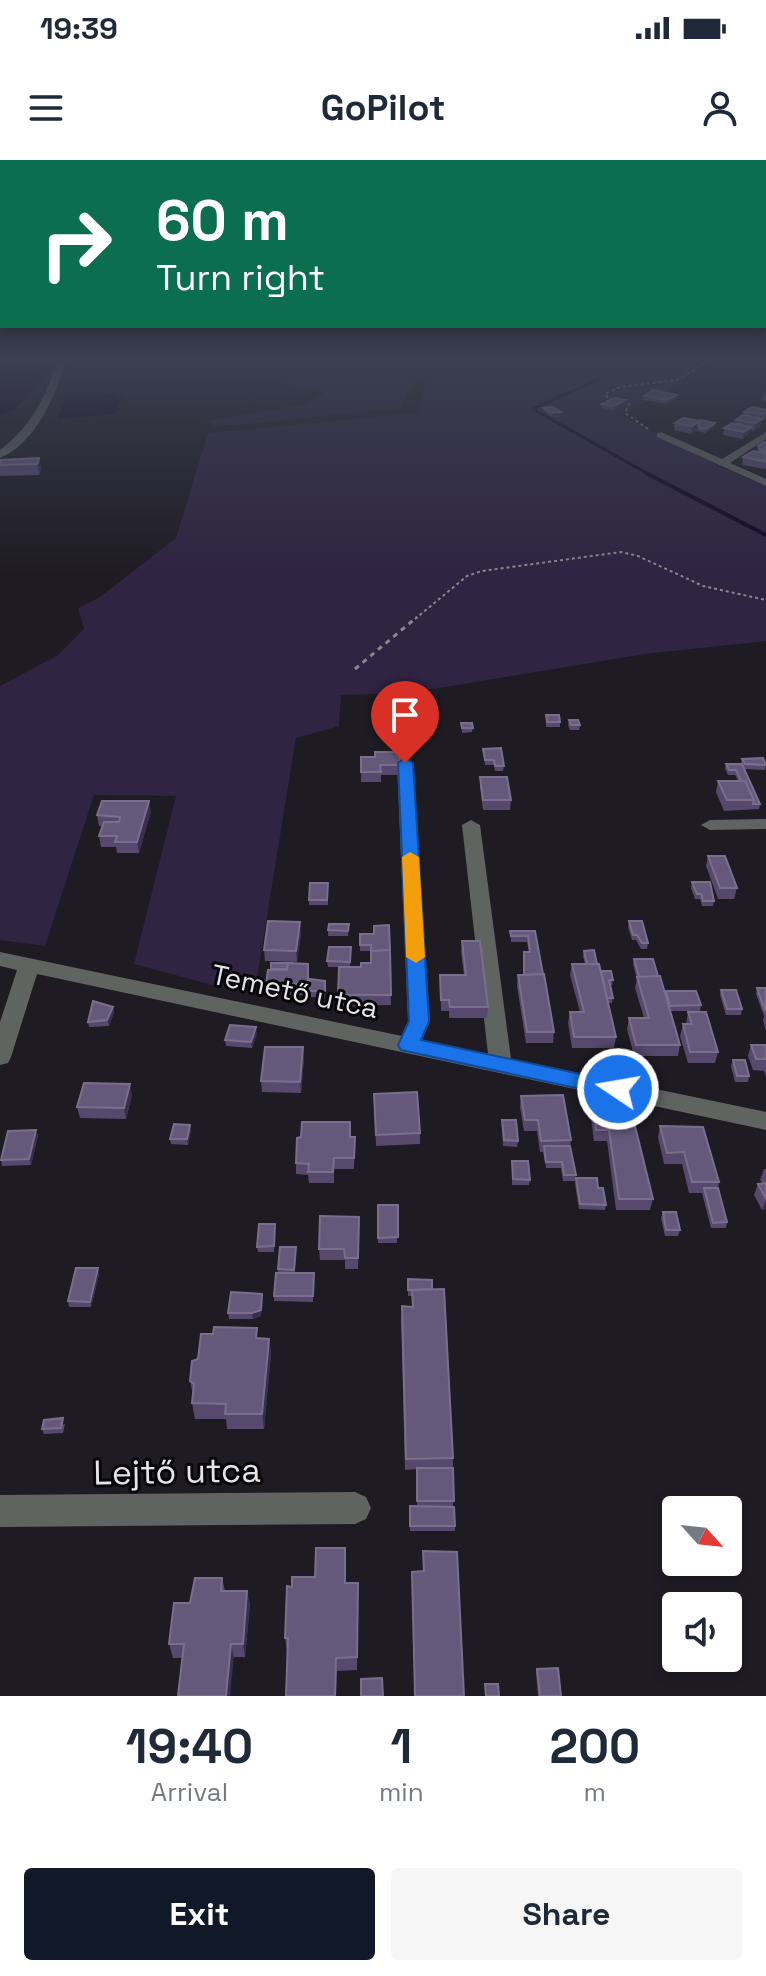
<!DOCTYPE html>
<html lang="en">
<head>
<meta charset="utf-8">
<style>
	:root { --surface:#fff; --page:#f6f6f7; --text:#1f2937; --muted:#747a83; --accent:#111827 }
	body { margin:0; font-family:"Space Grotesk",sans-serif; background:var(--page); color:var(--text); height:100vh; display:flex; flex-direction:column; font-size:30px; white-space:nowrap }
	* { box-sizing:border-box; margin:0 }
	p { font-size:26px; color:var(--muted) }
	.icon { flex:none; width:44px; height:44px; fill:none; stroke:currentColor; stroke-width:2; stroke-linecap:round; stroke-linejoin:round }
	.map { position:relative; height:1536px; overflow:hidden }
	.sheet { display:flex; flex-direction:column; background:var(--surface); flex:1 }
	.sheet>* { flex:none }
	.guide { position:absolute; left:0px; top:0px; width:766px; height:168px; box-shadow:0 4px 12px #0003; background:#0b6e4f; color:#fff; overflow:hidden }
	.needle { width:52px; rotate:117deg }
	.fabs { position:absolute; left:662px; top:1336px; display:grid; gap:16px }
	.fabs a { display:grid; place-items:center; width:80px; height:80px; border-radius:8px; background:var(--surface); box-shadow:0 4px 12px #0003; font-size:40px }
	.pin { position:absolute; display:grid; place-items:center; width:68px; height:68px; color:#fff; margin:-82px -34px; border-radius:50% 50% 50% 0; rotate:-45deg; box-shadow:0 0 8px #0007 }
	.pin .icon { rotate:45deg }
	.me { position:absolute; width:88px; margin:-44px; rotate:282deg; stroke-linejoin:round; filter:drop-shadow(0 0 6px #0008) }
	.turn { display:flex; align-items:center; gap:28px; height:168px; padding:0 24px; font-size:36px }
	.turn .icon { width:104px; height:104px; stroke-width:2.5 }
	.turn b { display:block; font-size:56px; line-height:68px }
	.eta { display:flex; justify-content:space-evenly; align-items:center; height:136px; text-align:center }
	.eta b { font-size:48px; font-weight:800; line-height:56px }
	.button { display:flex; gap:16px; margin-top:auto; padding:16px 24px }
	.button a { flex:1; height:92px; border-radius:8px; background:var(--accent); color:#fff; font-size:32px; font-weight:800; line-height:92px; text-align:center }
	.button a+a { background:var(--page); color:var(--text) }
	.status { display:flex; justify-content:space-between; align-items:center; height:56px; padding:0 40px; background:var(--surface); direction:ltr }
	.status svg { height:22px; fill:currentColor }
	header { display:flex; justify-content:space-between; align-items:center; height:104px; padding:0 24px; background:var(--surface); font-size:36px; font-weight:800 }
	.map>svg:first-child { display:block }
	.green { fill:#2f2442 }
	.water { fill:#120425 }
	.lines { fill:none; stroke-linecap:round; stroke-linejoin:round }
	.stream-far1 { stroke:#120425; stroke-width:3 }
	.stream { stroke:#120425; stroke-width:4 }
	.path-far1 { stroke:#8a888e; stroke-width:2; stroke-dasharray:3 3; stroke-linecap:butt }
	.path { stroke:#8a888e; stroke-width:3; stroke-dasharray:5 5; stroke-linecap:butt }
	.minor { fill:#606460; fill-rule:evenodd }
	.wall { fill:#56496d }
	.shaded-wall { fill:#392f4a }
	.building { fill:#65597b; stroke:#796f8c; stroke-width:2 }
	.route { fill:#1a73e8; stroke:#114b97; stroke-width:2 }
	.slow { fill:#f59e0b }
	.labels { text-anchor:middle; stroke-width:6; stroke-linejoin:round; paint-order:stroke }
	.street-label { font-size:28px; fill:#e5e4e9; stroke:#070709 }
	.near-street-label { font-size:34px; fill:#e5e4e9; stroke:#070709 }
</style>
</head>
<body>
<div class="status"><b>19:39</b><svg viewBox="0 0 49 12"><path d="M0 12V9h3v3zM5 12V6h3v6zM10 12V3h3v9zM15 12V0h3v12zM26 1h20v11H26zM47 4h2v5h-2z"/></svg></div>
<header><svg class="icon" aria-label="menu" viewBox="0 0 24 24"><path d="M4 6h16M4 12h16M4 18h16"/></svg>GoPilot<svg class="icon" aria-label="person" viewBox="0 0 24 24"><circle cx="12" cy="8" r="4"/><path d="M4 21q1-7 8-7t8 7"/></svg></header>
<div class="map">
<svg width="766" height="1536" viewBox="0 0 766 1536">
	<rect width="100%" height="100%" fill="#1e1b23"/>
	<path class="green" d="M228 200H422L401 248 218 267 206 261 303 245 325 233C291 219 255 227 222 208Z
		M434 200H585L590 205 601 200H719L622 256 723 308 766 326V481L645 494 408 533 341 535 339 566 296 578 254 836 134 804 176 636 94 635 45 786 0 780V526L58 495 84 469 78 448 100 437 176 378 208 273 416 253Z"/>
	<path class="water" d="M23 200 57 202 15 250 0 255V204Z
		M114 235 122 238 115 254 57 259 66 236Z"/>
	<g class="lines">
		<path class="stream-far1" d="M599 219 533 249 650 315"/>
		<path class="stream" d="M646 313 766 375"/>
		<path class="path-far1" d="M648 269 625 253 629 244 608 238 605 234 620 227 677 220 710 200
			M415 459 467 416 482 411 621 392 638 396 703 426 766 440"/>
		<path class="path" d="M355 509 417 457"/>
		<path class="minor" d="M58 200H66C56 235 36 283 0 298V290C30 268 47 235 58 200Z
			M661 272 722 299 766 272V279L730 303 766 319V326L657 277V273Z
			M405 598 413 603 430 861 422 880 488 894 462 665 471 660 480 665 511 899 766 952V970L37 814 11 897 8 903 0 905V862L17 810 0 806V792L402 876 408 861 397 603Z
			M766 659V669L710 670 701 665 710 660Z
			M355 1332 366 1337 371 1348 366 1359 355 1364 0 1367V1335Z"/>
	</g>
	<path class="wall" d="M766 233V242L762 241 763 234Z
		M644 236 677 239 666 244 643 240Z
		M625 240V243L614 250 602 248V244Z
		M766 247V258L761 261 760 266 754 271 750 270 749 274 742 279 723 275 724 268 735 264 736 260 744 255V252L765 250Z
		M543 248 561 252V256L552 257 543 251Z
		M675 263 714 267 705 273 697 271V270L691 274 674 270Z
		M766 283V309L742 305 743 297 757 292 758 286Z
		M39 298 41 309 39 315 0 316V300Z
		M396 549H407L408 564H396Z
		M546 555 560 562V567H546Z
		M569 560 580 565 579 570H570L568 565Z
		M461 563 473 568 472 572 462 573Z
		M483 589 504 606 503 611H495L494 605H485Z
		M400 592V615H381V622H361V597H375Z
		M742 599 766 605 765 610 744 609 760 644 759 649 724 651 716 632 718 621H738L735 615H728L725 609 726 604H741Z
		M480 617 511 640 510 650H483L480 627Z
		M151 651 139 693H117L116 687H101L99 676 103 666H99L97 655Z
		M708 696 737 728 734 739H718L706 706Z
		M692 722 714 741 713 746H702L700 739H695L691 728Z
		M328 723V745H309V740Z
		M629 761 648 783 647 789H641L636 780H632L628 767Z
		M349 764 348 776H328V770Z
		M389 765 391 845 338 846V835L361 807 371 803V791H360V774H374Z
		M510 771H535L554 872 553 883H526L517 826 518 815H523L529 792 527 782H511Z
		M301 773 297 802 265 801 264 790Z
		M462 781 488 847 487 858H449V851H441L440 815H464L461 792Z
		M584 791 597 804 601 812 613 820 612 825H610L613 838 612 843H608L616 877 614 888H572L568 863 570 852H580L570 815 572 804H585L583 796Z
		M351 792 350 807H328L327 801Z
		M634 799 658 816 665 833 701 845 700 851H671L680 885 678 896H634L627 869 629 858H644L635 828 637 819 633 804Z
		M293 803 308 804 309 826 325 821V837H309V835H267L266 824Z
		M757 828H766V871L763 861 764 856 756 834Z
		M721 830 742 849 741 855H726L720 835Z
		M113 847 114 852 109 866 89 867 88 862Z
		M688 852 718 892 715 903H688L680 876 683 864H686Z
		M257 873 252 888 226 886 225 880Z
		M751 885H766V917L764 911 753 910 748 896Z
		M304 898 301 933 262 932 261 921Z
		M733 900 749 916 748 922H735L731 906Z
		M374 934 420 973V984L376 986Z
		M132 935 126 959 80 958 77 947Z
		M521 936 571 980 570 986 576 1015 575 1021H563L561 1008H546L543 992H540L537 971H524L520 947Z
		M593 948 631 950 653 1039 650 1050H616L607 981H594L591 959Z
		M502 960 518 981 517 987 503 986Z
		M660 966 719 1022 718 1028 727 1062 726 1068H711L702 1033H689L682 1004H664L658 977Z
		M36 970 38 976 31 1005 2 1006 1 1000Z
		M191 970 188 985 171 984 170 979Z
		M351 977H355L354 1009H334V1023H309L308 1015 296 1014V1003Z
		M512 1001 530 1020 529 1025H512Z
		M764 1009H766V1049L762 1050 754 1035 758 1024 762 1023 760 1020Z
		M576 1018 606 1045 605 1050 579 1049 575 1024Z
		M378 1045H398L397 1083H378Z
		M663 1052 680 1070 678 1076H665L661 1058Z
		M359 1057 358 1109H345V1100H320L319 1089Z
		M275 1064 274 1092H258L257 1087Z
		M296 1087 295 1113H314L313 1142 274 1141V1136L278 1109Z
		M99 1114 91 1147H69L68 1141Z
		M408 1119 432 1129 453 1298V1346H417V1309L405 1310 401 1157 412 1147V1136H408Z
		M262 1134 261 1156 253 1159H229L228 1153Z
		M258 1178 269 1179 271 1194 264 1269H227L226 1259H195L192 1243 193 1235 190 1221Z
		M65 1264 63 1273 44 1274 42 1269Z
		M410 1346 455 1366V1371H410Z
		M345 1388 346 1423 358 1437 357 1510 337 1511 336 1536H286L288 1491H287L285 1478 292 1427 315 1417Z
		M222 1418 225 1431H247L250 1445 245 1497 173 1498 169 1484 190 1443Z
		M537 1509 561 1536H538L536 1513Z"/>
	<path class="shaded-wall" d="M677 235V239L666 244 667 240Z
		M625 240V243L614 250V246Z
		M561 252V256L552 257V253Z
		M762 259 760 266 754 271 755 263Z
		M700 261 699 268 698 267 697 270 691 274 692 266Z
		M715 263 714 267 705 273 706 269Z
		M751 267 749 274 742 279 744 272Z
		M39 298 41 309 39 315 37 304Z
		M149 641 151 651 139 693 137 682Z
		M300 762 301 773 297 802 296 791Z
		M113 847 114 852 109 866 107 860Z
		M256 867 257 873 252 888 251 882Z
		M303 887 304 898 301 933 300 922Z
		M130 924 132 935 126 959 124 948Z
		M190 965 191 970 188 985 187 979Z
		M36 970 38 976 31 1005 29 999Z
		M766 1039V1049L762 1050Z
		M98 1108 99 1114 91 1147 90 1142Z
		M262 1134 261 1156 253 1159 252 1153Z
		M269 1179 271 1194 264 1269 262 1254Z
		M247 1431 250 1445 245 1497 243 1484Z
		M231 1484 234 1497 230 1536H226Z"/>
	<path class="building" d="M653 230 677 235 667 240 644 236Z
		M614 238 625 240 614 246 602 244Z
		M552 247 561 252 552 253 543 248Z
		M752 247 766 250V252L763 254 744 252Z
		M743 255 762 259 755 263 736 260Z
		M683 258 700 261 692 266 675 263Z
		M700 260 715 263 706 269 699 268V261Z
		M732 263 751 267 744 272 724 268Z
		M764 282 766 283V291L761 290 758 286Z
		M753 291 766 293V302L743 297Z
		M39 298 37 304 0 305V300Z
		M396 549H407L408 559H397Z
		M546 555H559L560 562H547Z
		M569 560H578L580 565H571Z
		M461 563H472L473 568H462Z
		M501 588 504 606H495L494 600H485L483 589Z
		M375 592H400V605H380L381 612H361V597H375Z
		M763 598 766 605 745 604 742 599Z
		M726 604H742L760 644H753L754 640 745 621H741L736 610H729Z
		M480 617H507L511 640H483Z
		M718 621H745L754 640H727Z
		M102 641H149L137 682H115L117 676H99L104 662H119L120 657 97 655Z
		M708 696H725L737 728H720Z
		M692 722H710L714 741H703L701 734H697Z
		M310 723H328L327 740H309Z
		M268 761 300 762 296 791 264 790Z
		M629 761H642L648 783H642L637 775H633Z
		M329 764H349L348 771 328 770Z
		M389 765 390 790 371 791V785H360V774H374V766Z
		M510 771H535L543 814 524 815V792H530L528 776H511Z
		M462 781H480L488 847H450L449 840H441L440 815H466Z
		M329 787H351L350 802 327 801Z
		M390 790 391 835H338L339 807H361V803H371V791Z
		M594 790 597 804H587L584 791Z
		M634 799H653L658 816 639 817Z
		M271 803H293H288L287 809H271Z
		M288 803 308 804V824H266L268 810H287Z
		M572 804H599L616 877H574L570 852H584Z
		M601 811H611L613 820H609L613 838H607Z
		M544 814 554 872H527L518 815Z
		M660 816 680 885H636L629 858H649L637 817Z
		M310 819 325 821V831H309Z
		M757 828H766L765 851Z
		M721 830H736L742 849H727Z
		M666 831H696L701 845 670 846Z
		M93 841 113 847 107 860 88 862Z
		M688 852H706L718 892H690L683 864H692Z
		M230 865 256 867 251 882 225 880Z
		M751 885H766V899H756Z
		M265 887H303L300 922 261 921Z
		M733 900H745L749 916H737Z
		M84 923 130 924 124 948 77 947Z
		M417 932 420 973 376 975 374 934Z
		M563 935 571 980 541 981 538 960H525L521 936Z
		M593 948 631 950 653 1039H619L609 970H596Z
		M502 960H516L518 981 504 980Z
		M302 962H350V977H355L354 998H334L333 1012H308L309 1004 296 1003 297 978 301 977Z
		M174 964 190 965 187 979H170Z
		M660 966 703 967 719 1022H692L684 992 667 993Z
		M36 970 29 999 1 1000 8 971Z
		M544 986H570L576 1015H564L562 1002H546Z
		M512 1001H528L530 1020 513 1019Z
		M576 1018H597L598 1028H603L606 1045 580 1044Z
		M766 1023V1039L758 1024Z
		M704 1028H718L727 1062 713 1063Z
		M378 1045H398V1077L378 1078Z
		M663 1052H676L680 1070H666Z
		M320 1056 359 1057 358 1098H345L344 1089H319Z
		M259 1064H275L274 1086 257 1087Z
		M280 1087H296L294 1110 278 1109Z
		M76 1108H98L90 1142 68 1141Z
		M276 1113H314L313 1136H274Z
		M408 1119 432 1120V1129L408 1130Z
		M444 1129 453 1298 406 1299 402 1146 413 1147 412 1130Z
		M231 1132 262 1134 261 1150 252 1153H228Z
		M214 1167 257 1168 256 1178 269 1179 262 1254H225L226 1244 192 1243 194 1224 190 1221 192 1201 198 1199 201 1174H213Z
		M63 1258 61 1268 42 1269 44 1260Z
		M417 1308H453L454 1341H417Z
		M410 1346 454 1347 455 1366H410Z
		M316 1388H345V1423H358L357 1497 336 1498 335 1536H286L288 1478H285L287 1426 292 1427V1417H315Z
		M423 1391 457 1392 464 1536H415L412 1412 424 1411Z
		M195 1418H222L221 1431H247L243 1484H231L226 1536H178L184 1484H169L174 1443H190Z
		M558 1508 561 1536H540L537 1509Z
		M382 1518 383 1536H361V1519Z
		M485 1524H498L499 1536H486Z"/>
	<linearGradient id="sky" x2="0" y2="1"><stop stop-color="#100f13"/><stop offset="0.48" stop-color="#3b3f50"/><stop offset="1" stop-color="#3b3f50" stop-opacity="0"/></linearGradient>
	<rect width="766" height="415" fill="url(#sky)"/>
	<path class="route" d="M405 598 413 603 429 861 421 880 618 922 626 924 629 929 626 935 618 937 401 890 398 885 409 861 398 603Z"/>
	<path class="slow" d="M410 692 419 697 425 797 416 803 406 797 402 697Z"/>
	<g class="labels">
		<g class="street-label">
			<text transform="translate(295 831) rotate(12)" y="10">Temető utca</text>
		</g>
		<g class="near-street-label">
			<text transform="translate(177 1311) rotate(-1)" y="12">Lejtő utca</text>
		</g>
	</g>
</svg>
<div class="fabs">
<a><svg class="needle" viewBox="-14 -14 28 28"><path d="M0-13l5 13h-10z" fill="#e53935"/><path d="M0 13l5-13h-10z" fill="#747a83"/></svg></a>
<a><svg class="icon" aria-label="sound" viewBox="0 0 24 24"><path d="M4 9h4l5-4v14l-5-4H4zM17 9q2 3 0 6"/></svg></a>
</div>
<div class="pin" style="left:405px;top:603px;background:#d93025"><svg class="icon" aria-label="arrive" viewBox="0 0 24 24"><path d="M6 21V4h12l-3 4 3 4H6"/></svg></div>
<svg class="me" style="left:618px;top:929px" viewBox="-20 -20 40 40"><circle r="17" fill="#1a73e8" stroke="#fff" stroke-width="3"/><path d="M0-11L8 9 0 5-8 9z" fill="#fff"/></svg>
<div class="guide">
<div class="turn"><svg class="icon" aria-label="right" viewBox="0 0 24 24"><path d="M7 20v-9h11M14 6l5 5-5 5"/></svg><div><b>60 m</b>Turn right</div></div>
</div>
</div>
<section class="sheet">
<div class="eta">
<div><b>19:40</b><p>Arrival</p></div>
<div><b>1</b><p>min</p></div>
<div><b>200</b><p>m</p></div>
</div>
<div class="button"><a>Exit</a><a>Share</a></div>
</section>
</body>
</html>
